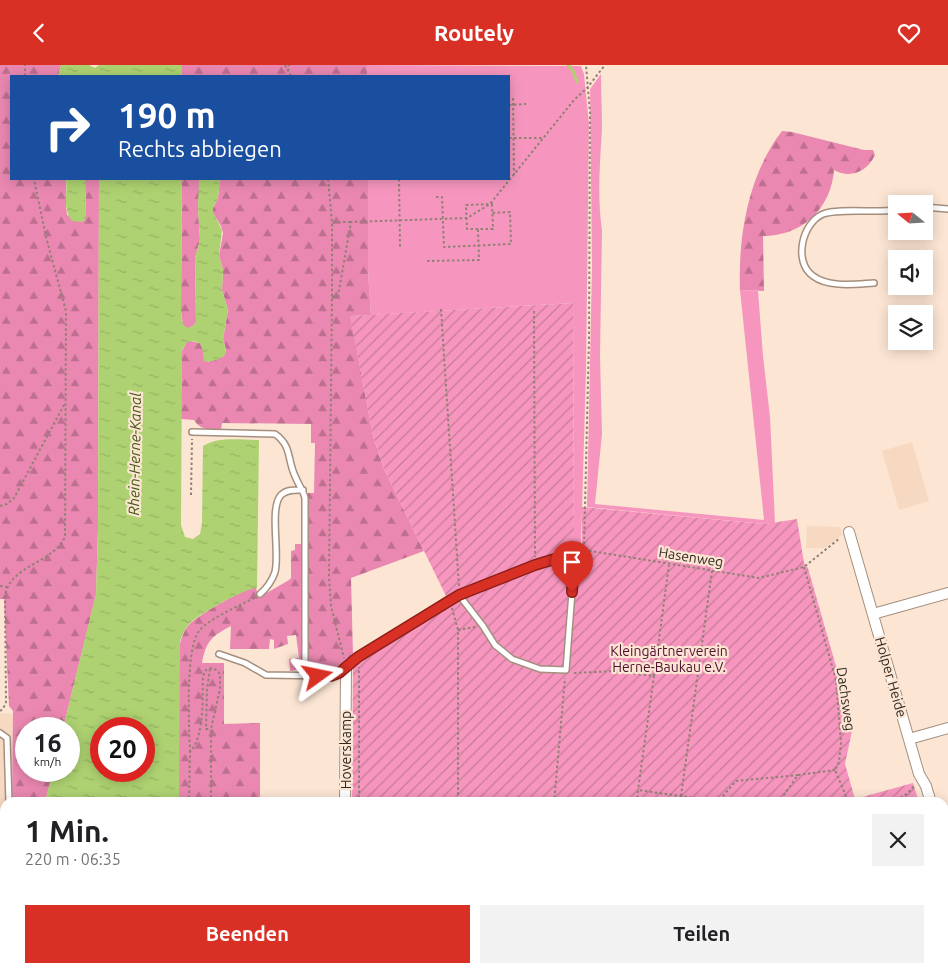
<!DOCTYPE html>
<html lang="de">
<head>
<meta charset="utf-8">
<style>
	:root { --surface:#fff; --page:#f2f2f2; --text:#202124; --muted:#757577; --accent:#d93025 }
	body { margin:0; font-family:Ubuntu,sans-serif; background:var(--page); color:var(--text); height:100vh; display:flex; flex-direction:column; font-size:19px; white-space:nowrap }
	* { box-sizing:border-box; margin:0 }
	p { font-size:16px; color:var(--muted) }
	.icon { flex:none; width:28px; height:28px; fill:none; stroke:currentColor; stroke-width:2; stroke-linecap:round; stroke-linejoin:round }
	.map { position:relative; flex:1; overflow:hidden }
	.panel { position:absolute; left:0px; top:732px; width:949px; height:176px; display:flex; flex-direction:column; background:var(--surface); border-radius:15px 15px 0 0; box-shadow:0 2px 12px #0003 }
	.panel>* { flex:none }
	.guide { position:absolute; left:10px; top:10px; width:500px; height:105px; border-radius:0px; box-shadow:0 2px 12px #0003; background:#1a4fa0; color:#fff; overflow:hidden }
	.needle { width:32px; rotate:288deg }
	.buttons { position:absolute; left:888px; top:130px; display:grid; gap:10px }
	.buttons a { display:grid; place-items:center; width:45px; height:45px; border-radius:0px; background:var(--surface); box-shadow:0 2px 12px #0003; font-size:25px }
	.speed { position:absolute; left:15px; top:652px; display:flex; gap:10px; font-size:25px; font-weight:700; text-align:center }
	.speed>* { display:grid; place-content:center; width:65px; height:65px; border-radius:50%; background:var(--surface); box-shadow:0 2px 12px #0003; line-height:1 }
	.speed small { font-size:12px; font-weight:400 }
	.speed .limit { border:8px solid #d22; background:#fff; color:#111 }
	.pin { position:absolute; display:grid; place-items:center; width:42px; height:42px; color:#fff; margin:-51px -21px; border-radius:50% 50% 50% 0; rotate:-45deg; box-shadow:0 0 5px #0007 }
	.pin .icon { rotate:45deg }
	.me { position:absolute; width:55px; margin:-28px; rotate:78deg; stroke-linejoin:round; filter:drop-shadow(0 0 4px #0008) }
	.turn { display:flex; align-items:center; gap:18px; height:105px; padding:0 25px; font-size:22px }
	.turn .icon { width:65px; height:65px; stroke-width:2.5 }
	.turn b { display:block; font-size:35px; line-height:42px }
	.round { display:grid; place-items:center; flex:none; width:52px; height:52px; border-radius:0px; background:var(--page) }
	.overview { display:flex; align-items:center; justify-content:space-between; height:85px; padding:0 25px }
	h1 { font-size:30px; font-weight:600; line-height:38px }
	.primary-button { display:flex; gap:10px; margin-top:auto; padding:10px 25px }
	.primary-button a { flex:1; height:58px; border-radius:0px; background:var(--accent); color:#fff; font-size:20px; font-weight:600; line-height:58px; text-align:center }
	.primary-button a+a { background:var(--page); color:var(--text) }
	header { display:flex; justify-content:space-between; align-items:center; height:65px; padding:0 25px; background:var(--accent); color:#fff; font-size:22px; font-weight:600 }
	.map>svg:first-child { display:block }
	.built { fill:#f7d9c2 }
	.grass { fill:#f696be }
	.forest { fill:url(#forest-firs) }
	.garden { fill:url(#garden-furrows) }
	.water { fill:url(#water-ripples); fill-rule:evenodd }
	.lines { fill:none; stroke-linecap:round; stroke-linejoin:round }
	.stream { stroke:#aed271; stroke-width:3 }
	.service-casing { stroke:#a48f7e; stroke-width:8 }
	.minor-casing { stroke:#a48f7e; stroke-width:12 }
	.path { stroke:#908174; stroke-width:2; stroke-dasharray:2.5 2.5; stroke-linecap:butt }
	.service { stroke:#fff; stroke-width:5 }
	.minor { stroke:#fff; stroke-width:10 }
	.route-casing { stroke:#8d1f18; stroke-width:12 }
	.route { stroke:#d93025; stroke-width:9 }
	.labels { text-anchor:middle; stroke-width:4.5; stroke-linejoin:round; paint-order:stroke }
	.street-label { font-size:14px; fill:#312922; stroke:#fce5d3 }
	.park-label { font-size:14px; fill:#4f1230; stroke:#fce5d3 }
	.water-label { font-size:15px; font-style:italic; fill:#445a16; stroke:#fce5d3 }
</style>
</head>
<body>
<header><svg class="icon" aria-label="back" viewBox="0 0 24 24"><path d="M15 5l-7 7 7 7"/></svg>Routely<svg class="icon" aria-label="heart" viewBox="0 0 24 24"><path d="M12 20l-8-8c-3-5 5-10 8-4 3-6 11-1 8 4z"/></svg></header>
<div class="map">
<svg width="948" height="908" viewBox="0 0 948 908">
	<defs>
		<pattern id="forest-firs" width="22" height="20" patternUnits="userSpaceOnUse" patternTransform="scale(1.25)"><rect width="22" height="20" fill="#ea88b1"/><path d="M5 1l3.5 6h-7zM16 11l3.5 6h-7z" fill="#be6f90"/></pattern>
		<pattern id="garden-furrows" width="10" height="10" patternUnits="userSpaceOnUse" patternTransform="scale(1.25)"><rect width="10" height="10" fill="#f696be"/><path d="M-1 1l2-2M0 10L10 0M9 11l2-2" fill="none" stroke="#c87a9a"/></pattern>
		<pattern id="water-ripples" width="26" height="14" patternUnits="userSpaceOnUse" patternTransform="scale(1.25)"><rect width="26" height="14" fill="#aed271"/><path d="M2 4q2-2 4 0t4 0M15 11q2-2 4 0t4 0" fill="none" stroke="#96b462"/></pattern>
	</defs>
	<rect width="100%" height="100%" fill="#fce5d3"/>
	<path class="built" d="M912 377 929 436 899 445 882 386Z
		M807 461 840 462 842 470 825 483H806Z
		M0 648 13 649 12 737 5 738V904H11V908H0Z"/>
	<path class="grass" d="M367 0 581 1 584 9 589 59 586 306 581 479 574 481 573 238 371 250 368 207V114H509V11H367Z
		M601 9C601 27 602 46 602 64 600 97 597 132 602 165L600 291 602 369 595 439 764 455 740 225 758 226 763 291 770 352 775 458 765 459 587 442 592 201 590 24Z"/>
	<path class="forest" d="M0 0H61L58 11H11V114H66V141L67 150 84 156 86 150 85 114H99L98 464 96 530 63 664H26V706H53L45 737H12L13 646 9 641 4 534H0Z
		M182 0H367V11H182Z
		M782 66 792 67 864 85H873L875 90C867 107 850 114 834 105 831 144 802 171 763 171L764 226 740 225C738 171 748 110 782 66Z
		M182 114H199L200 117 198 143 200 175 195 193 196 256C194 261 192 263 187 263L183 260 181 246Z
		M220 114H368V207L371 250 351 251V254L373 371 384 404 424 486 351 513 353 591 330 606 312 605 308 595V428H314L315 378H311V359L222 358 221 365C210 364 201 366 194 355L181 354 182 286 186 278 189 276 200 278 208 297 224 291 226 285 223 274 228 245 222 225 223 205 219 191 223 168 221 161 213 148V143L218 133Z
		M295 479H302L301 596C301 602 297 606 290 606L289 594 299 593 296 570 287 571 288 579 274 584V575L270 574 269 584H230L231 561C212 571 206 576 202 598H224V659L260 658V737L179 738V582C181 575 183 567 188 561 197 550 242 525 256 522L258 533 289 515 291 513V486L295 485Z
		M178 904H295L292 908H179Z"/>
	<path class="garden" d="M573 238 574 481 582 478V442L765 459 797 454 804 498 808 503 853 661 845 699 855 734 913 718 919 737H352L353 591 446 531 384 404 373 371 350 251Z
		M944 828 948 848V908H765L769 904H944Z
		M395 904H726L722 908H397Z"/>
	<path class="water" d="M61 0H89L95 3 99 0H182V11H58Z
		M66 114H85L86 150V153L82 157 72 156C62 144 68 128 66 114Z
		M99 114H182L181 248 183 260 188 263 194 260 196 256 195 193 200 175 198 143 199 114H220L218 133 213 143V147L222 165 219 191 223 205 222 225 228 245 223 274 226 287C224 294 211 298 204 296 202 283 204 274 187 277L182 285 181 460 185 472 193 474 200 469 202 458 203 381C218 371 242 375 259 375L257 523C247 522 197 550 189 559 185 564 182 570 180 576L179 737H45L53 706H69V664H63L96 529 98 464ZM101 664H144V706H101Z
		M39 904H178L179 908H39Z"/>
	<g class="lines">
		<path class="stream" d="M568 0 573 6 577 17"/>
		<defs>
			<path id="service" d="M924 142 948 144
				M874 218C856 219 829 223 813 211 793 197 802 158 823 149 839 143 876 148 896 145
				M192 367 275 369C292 381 287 394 295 411 298 419 303 425 305 433V611
				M260 529C267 523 272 516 275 507 280 488 269 443 281 430 287 424 296 425 303 425
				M219 589 245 598 266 610 331 611 339 608 358 592 459 530 535 500 575 488 566 605 540 604 512 594 495 580 483 561 459 530
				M0 668 7 673 9 738
				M0 773 5 768"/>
			<path id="minor" d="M849 467 919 709 926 721 931 738
				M873 549 948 528
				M909 674 948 663
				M345 738 346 602
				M944 782 945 787 944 796
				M944 807 948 812
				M384 904 386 908"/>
		</defs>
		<use href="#service" class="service-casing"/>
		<use href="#minor" class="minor-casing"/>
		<path class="path" d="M285 0 291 11
			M288 6 289 0
			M25 11V0
			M513 33 514 110
			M509 40 526 39
			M509 73H543
			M328 114 332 157V232L329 512 331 541 344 593
			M399 114 400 182
			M436 132H442L444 182 511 179 510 147 492 148
			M492 139 493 164H467L466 140Z
			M333 157H351
			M427 196 479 195 478 164
			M332 232 338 231 351 157 467 153 490 139 574 35 587 23 605 0
			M441 244 459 522
			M534 246 535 492
			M191 430 192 374
			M0 441 7 439 14 433 64 340
			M584 484 589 274 590 48 586 0
			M584 485 759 513 804 502 840 473
			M804 502 836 615 841 678 839 697 835 705 849 738
			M0 521 7 522
			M452 543 458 565V738
			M458 565 475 562
			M210 604 207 624 206 664H211
			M574 608 614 606 654 611 638 725
			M654 611 669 500
			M0 646 3 644 6 637 5 531C10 500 52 499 65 472L66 246 46 172 34 114
			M190 687C189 663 185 584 199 566 208 554 239 541 254 533
			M798 710 835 705
			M681 731 712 506
			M189 738 190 687C205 671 202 632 203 611L206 605 212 603 218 606 220 610V624L211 664V738
			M359 738V602
			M554 738 565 613
			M637 738 638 725 715 736 723 731 736 716 798 710 778 738
			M892 738 908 728 914 721
			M944 741 948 740
			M947 822 948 828
			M190 904 191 908
			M236 904 240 908
			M247 908V904
			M350 908 351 904
			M656 908 660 904
			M750 908 753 904
			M821 908 822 904
			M881 908 882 904"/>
		<use href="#service" class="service"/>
		<use href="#minor" class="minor"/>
	</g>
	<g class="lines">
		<defs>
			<path id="route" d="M318 611H331L339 608 358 592 459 530 535 500 574 488 572 527"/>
		</defs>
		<use href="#route" class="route-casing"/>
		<use href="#route" class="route"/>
	</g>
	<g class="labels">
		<g class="street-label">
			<text transform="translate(691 492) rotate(9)" y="5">Hasenweg</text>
			<text transform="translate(891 612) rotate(74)" y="5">Holper Heide</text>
			<text transform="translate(846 634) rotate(82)" y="5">Dachsweg</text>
			<text transform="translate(346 685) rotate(-90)" y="5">Hoverskamp</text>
		</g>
		<g class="park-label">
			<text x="669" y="591">Kleingärtnerverein<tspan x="669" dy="16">Herne-Baukau e.V.</tspan></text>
		</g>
		<g class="water-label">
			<text transform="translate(135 389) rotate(-89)" y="5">Rhein-Herne-Kanal</text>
		</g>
	</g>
</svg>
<div class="buttons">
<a><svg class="needle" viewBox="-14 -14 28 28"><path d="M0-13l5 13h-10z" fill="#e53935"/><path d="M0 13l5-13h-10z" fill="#757577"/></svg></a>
<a><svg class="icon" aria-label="sound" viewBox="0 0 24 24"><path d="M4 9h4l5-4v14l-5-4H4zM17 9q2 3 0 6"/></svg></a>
<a><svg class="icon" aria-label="layers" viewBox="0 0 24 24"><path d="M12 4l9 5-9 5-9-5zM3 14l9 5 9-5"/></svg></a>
</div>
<div class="speed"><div>16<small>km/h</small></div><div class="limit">20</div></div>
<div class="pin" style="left:572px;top:527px;background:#d93025"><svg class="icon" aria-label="arrive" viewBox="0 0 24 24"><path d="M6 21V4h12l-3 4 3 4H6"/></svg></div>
<svg class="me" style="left:318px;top:611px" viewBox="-20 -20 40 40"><path d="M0-17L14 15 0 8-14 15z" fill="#d93025" stroke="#fff" stroke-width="4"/></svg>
<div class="guide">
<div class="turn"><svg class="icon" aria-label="right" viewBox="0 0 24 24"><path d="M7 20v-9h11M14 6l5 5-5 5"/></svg><div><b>190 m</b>Rechts abbiegen</div></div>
</div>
<section class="panel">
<div class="overview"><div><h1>1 Min.</h1><p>220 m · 06:35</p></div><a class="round"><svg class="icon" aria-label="close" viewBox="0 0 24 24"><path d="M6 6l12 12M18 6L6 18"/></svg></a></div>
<div class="primary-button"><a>Beenden</a><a>Teilen</a></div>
</section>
</div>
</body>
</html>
